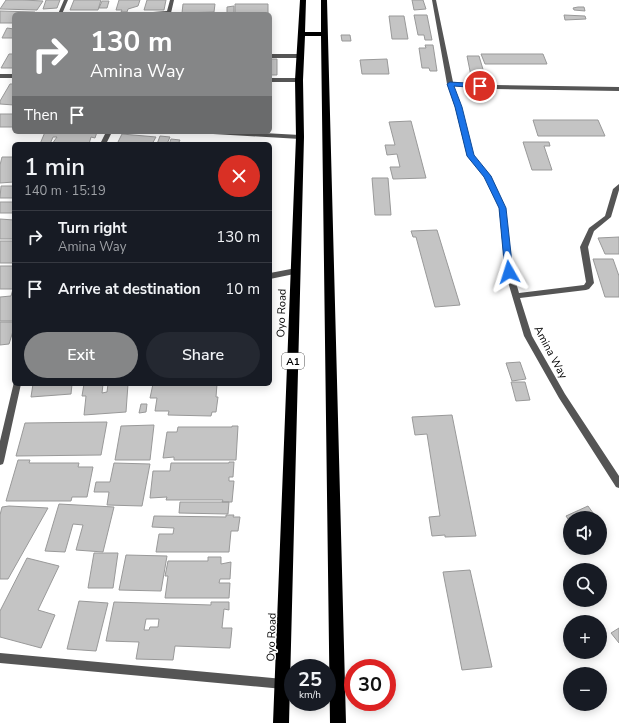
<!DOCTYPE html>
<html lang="en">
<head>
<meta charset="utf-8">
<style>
	:root { --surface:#171b24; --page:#242831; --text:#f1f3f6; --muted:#9ea1a6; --line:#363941; --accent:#858687 }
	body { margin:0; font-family:"Nunito Sans",sans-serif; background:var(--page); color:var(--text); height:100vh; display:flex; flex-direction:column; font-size:15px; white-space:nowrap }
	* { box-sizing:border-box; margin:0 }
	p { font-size:13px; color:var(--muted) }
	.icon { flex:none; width:22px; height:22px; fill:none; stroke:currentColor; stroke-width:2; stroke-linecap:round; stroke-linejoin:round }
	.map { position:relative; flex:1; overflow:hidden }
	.side { position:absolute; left:12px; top:142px; width:260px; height:244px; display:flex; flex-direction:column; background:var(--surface); border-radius:6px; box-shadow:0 2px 10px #0003 }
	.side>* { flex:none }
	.hud { position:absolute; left:12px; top:12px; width:260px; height:122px; border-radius:6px; box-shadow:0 2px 10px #0003; background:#858687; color:#fff; overflow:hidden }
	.fabs { position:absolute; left:563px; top:511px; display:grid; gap:8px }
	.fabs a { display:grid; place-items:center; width:44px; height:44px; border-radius:50%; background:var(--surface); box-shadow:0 2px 10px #0003; font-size:20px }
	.speed { position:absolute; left:284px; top:659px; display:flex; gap:8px; font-size:20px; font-weight:700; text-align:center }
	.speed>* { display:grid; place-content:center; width:52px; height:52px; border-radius:50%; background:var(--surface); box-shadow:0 2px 10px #0003; line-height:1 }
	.speed small { font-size:10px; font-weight:400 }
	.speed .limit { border:6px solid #d22; background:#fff; color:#111 }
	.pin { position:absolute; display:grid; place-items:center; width:34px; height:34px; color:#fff; margin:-17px; border:2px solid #fff; border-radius:50%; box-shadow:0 1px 4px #0007 }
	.me { position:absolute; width:44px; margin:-22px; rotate:354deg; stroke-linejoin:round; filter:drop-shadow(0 0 3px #0008) }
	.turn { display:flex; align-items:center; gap:14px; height:84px; padding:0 12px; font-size:18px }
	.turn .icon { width:52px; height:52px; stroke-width:2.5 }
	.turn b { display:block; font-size:28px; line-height:34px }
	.then { display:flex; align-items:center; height:38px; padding:0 12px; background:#0003; gap:8px; font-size:15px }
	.round { display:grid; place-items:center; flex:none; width:42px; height:42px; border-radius:21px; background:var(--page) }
	.overview { display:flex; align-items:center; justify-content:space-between; height:68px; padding:0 12px }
	h1 { font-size:24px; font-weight:600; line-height:30px }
	.button { display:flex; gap:8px; margin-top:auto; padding:8px 12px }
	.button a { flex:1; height:46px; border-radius:24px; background:var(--accent); color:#fff; font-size:16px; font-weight:600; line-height:46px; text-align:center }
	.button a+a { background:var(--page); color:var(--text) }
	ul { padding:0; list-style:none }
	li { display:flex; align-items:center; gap:12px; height:52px; padding:0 12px; border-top:1px solid var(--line) }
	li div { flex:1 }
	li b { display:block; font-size:15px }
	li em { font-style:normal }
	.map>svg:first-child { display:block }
	.building { fill:#c4c4c4; stroke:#999; fill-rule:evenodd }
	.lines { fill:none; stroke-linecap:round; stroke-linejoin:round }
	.service { fill:#555; fill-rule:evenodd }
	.minor { fill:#555; fill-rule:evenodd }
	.trunk { fill:#000; fill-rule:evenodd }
	.route { fill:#1a73e8; stroke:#114b97 }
	.labels { text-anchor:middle; stroke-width:3; stroke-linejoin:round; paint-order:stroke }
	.shield { fill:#fff; stroke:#4c4c4c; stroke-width:1 }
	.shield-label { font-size:10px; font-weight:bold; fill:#000 }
	.street-label { font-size:11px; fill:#000; stroke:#fff }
</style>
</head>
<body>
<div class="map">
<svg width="619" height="723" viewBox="0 0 619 723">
	<rect width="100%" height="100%" fill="#fff"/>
	<path class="building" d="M6 0H23L43 1 37 10 0 9Z
		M46 0H60L57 8 43 9Z
		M74 0H101L98 10H70Z
		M119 0H140L138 6 128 9 127 12H121L122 10H116Z
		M147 0H166L164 10H144Z
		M412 0H423L426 9 414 10Z
		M102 1H109L107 8H99Z
		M183 4H215L214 12 182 13Z
		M235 4H268V14H235Z
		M234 6V14H227V7Z
		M578 7H584L585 11 574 10 573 8Z
		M0 11 35 12 33 14H14V23H0Z
		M414 15H427L432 40H425L424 35H418Z
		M564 15 585 16 586 19 565 20Z
		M389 16H404L408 39H392Z
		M7 28 14 29V38H2Z
		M341 35H350L351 41H342Z
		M425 45H433L437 71H430L429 68H422L419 48H426Z
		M9 54H14V68H1Z
		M481 54H543L547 64H485Z
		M467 56H479L485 76H471Z
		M270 59H277V75H270Z
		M387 59 389 74H362L360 60Z
		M10 84H14V105L0 104V101Z
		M0 114H14L13 127H0Z
		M533 120H598L605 136H538Z
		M411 121 426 178 393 179 390 167H400L397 154 387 155 385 145H395L389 122Z
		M45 132H97L95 138 91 137 89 144H52L57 137H53L50 144H40Z
		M122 134 156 137 152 144H117Z
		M160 136 170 137 167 144H157Z
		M171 139 180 140 178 144H169Z
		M523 142H549L550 146H544L552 170H532Z
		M2 157H14V182L0 183V165Z
		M372 178H388L391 215H375Z
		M1 186H14V198H0Z
		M0 202H14V213H0Z
		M0 219 14 220V239H0Z
		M437 230 460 305 435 307 416 237H413L411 231Z
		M619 237V254H605L598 238Z
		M0 241H14V263H0Z
		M593 259H613L619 276V297H605Z
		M0 266H14V321H0V297L11 296 13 289H0Z
		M0 322H14V328L9 344 0 345Z
		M520 362 526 379 512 381 506 363Z
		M511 382H525L530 400 516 401Z
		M33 384H72L71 394 31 397Z
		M84 384H103L102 393 107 392 108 384H128L126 412 84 415 86 396H82Z
		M153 384H217L216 397H218L216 412H212L211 416 168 415 169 411H155L157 398H150Z
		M141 404H147L146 412 139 413Z
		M452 415 476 536 445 537V535L432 536 429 517 440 516 427 434 415 435 412 417Z
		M107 422 101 455 16 456 25 423Z
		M154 425 150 460H115L121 426Z
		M232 426H238L236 460H174V457L163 458 167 432H177L178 427H232Z
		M18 460H30L29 463H79L78 467H93L87 497H72L71 501H6Z
		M229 462H234L233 477H229V481H234L232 502H222L223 500H166L167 497 150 498 153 471H170L171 463H229Z
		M114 463 150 464 142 506 107 505 109 492H94L96 482H110Z
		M180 502H229L228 514 179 513Z
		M59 504 114 507 103 552 76 550 83 525 73 524 65 552 45 551Z
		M9 506 48 508 8 579H0V515L2 507Z
		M588 506 596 517 570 518V522L566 516Z
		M226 515H234L233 517H240L238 531H231L229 552H156L159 534H173L174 528 152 527 154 516 226 517Z
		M94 553H118L113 588H88Z
		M126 555 167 556 161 591 119 590Z
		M208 557H221V564L231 562 230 579H220L219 583H230L229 598H165L168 576H165L168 561H208Z
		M27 558 59 566 38 610 55 615 41 648 0 637V611Z
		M470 570 492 667 462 670 443 572Z
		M79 601 108 603 96 651 67 649Z
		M114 602 211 605V602H229V610L224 609 222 628H232L230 648 175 646 173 660 136 659 139 642 106 641ZM146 619H159L158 627H150L149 630H144Z
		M619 628V643L611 633Z"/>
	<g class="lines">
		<path class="service" d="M270 54H300L303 56 300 58H270Z
			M270 78H299L302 80 299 82H270Z"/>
		<path class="minor" d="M64 0H68L62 14H58Z
			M170 0H174L171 13 137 14 139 13 167 11Z
			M432 0H436L453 82 495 85 619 87V91L495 89 453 86 461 107 473 156 491 176 505 208 513 272 519 293 584 285 586 282 580 247 589 228 605 216 613 189 619 184V190L611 217 594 231 588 247 594 283 589 289 586 290 520 298 532 336 565 394 619 476V488L616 487 559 398 524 336 505 272 499 208 485 177 467 156 455 107 447 84Z
			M0 74H14V78H0Z
			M106 132H112L106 144H100Z
			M210 132H244L300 135 303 137 300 139 213 134Z
			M296 268 300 271 299 273 270 279V273Z
			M14 382V384H21L4 461 3 464 0 465V441Z
			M0 653 283 679 287 680 288 684 287 688 283 689 0 663Z"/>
		<path class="trunk" d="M300 0H306L305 32H321V0H327L346 723H330L321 36H305L303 80 304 137 289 723H273L296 137 295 80Z"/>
	</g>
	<path class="route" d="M450 82 480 84 483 86 480 88 454 86 462 107 474 155 491 176 506 208 513 272 512 274H506L505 272 499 208 484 177 467 156 455 107 447 84Z"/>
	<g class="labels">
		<rect class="shield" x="282" y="353" width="22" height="16" rx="3"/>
		<g class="shield-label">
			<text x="293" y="365">A1</text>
		</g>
		<g class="street-label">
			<text transform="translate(281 313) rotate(-88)" y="4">Oyo Road</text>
			<text transform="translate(551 352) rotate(62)" y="4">Amina Way</text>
			<text transform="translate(271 637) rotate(-88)" y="4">Oyo Road</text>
		</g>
	</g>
</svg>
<div class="fabs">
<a><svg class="icon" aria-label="sound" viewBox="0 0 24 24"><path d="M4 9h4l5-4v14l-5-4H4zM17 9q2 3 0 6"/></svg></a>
<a><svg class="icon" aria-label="search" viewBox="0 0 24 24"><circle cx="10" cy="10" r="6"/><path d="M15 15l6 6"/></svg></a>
<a>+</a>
<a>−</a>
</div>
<div class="speed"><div>25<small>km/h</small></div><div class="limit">30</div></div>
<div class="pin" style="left:480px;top:86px;background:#d93025"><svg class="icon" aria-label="arrive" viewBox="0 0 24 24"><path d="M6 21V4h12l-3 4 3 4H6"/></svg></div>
<svg class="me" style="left:509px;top:272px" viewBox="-20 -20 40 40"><path d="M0-17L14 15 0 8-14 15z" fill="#1a73e8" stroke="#fff" stroke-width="4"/></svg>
<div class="hud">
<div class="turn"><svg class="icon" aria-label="right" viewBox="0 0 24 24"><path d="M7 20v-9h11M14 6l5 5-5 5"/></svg><div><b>130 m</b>Amina Way</div></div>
<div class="then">Then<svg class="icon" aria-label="arrive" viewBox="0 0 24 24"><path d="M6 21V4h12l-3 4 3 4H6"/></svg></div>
</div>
<section class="side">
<div class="overview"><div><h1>1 min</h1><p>140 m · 15:19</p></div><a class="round" style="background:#d93025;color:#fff"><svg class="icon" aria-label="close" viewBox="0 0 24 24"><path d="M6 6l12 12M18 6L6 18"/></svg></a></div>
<ul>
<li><svg class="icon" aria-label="right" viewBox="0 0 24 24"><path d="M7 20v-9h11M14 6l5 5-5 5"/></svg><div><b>Turn right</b><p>Amina Way</p></div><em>130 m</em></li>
<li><svg class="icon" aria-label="arrive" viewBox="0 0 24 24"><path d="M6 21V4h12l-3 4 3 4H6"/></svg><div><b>Arrive at destination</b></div><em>10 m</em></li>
</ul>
<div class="button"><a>Exit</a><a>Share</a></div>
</section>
</div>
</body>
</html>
